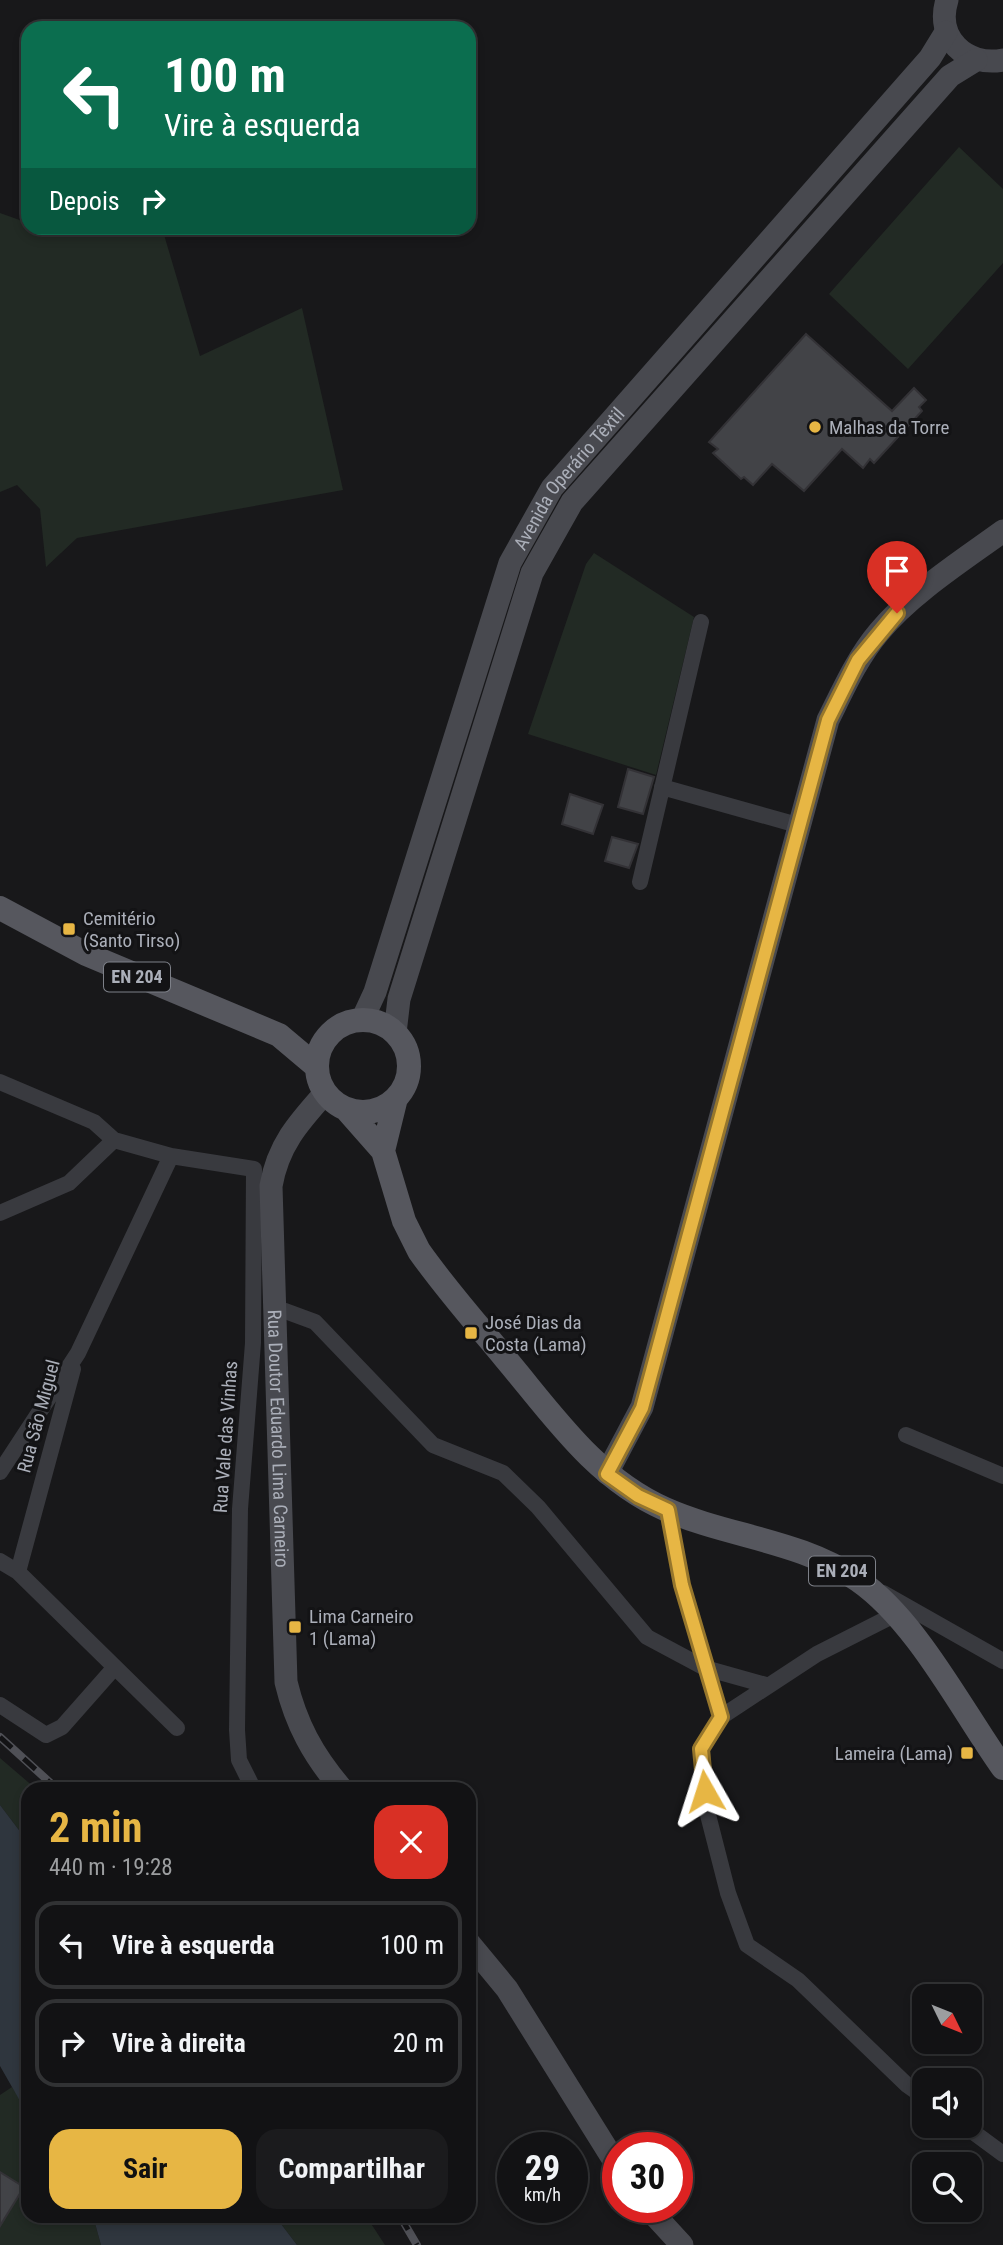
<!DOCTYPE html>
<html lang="pt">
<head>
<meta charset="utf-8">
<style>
	:root { --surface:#121214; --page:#1b1b1d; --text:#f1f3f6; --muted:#9c9ea0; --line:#313234; --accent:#e7b644 }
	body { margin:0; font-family:"Roboto Condensed",sans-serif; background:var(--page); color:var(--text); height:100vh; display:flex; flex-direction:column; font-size:26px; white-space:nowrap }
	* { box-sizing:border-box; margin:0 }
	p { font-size:23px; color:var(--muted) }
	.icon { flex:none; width:38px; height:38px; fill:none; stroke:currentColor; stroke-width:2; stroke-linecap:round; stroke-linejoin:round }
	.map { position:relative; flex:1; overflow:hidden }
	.details { position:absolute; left:21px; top:1782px; width:455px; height:441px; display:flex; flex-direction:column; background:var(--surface); border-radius:21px; box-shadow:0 4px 10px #0003,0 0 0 2px var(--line) }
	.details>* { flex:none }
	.banner { position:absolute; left:21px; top:21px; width:455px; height:214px; border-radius:21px; box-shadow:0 4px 10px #0003,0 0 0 2px var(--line); background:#0b6e4f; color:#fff; overflow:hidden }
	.needle { width:46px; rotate:133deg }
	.tools { position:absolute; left:912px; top:1984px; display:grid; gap:14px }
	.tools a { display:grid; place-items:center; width:70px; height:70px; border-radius:14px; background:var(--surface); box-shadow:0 4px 10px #0003,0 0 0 2px var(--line); font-size:35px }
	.speed { position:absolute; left:497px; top:2132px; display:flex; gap:14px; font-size:35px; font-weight:700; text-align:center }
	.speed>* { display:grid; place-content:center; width:91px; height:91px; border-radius:50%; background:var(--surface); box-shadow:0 4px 10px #0003,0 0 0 2px var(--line); line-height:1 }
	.speed small { font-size:18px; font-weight:400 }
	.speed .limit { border:10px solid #d22; background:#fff; color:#111 }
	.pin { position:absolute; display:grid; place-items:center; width:60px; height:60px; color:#fff; margin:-72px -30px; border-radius:50% 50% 50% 0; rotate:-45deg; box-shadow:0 0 7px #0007 }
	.pin .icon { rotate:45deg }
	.me { position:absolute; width:77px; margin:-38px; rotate:354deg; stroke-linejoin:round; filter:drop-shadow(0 0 5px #0008) }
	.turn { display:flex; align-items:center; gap:24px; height:147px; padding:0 28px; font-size:32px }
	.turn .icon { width:91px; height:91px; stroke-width:2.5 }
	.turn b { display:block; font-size:49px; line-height:60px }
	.then { display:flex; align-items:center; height:66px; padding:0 28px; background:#0003; gap:14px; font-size:26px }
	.round { display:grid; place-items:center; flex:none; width:74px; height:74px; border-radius:21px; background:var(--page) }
	.headline { display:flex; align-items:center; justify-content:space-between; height:119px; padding:0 28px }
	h1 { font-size:42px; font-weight:700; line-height:52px; color:var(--accent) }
	.cta { display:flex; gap:14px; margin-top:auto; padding:14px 28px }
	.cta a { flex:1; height:80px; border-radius:21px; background:var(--accent); color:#111; font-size:28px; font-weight:700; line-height:80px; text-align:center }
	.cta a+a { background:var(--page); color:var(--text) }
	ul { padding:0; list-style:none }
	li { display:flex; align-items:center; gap:21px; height:88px; margin:0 14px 10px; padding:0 14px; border:4px solid var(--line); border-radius:21px }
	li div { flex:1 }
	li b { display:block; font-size:26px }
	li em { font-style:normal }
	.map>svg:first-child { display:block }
	.green { fill:#222a24 }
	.water { fill:#2f363e }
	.building { fill:#424347; stroke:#333236; stroke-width:2 }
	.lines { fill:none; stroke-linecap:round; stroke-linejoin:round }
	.street { stroke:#393a3f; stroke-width:16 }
	.secondary { stroke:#48494f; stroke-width:23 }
	.primary { stroke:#56575e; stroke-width:24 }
	.rail-casing { stroke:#4f5056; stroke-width:8 }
	.rail { stroke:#131315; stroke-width:5; stroke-dasharray:16; stroke-linecap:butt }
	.route-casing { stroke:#96762c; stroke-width:18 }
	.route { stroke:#e7b644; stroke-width:12 }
	.poi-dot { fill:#e7b644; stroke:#131315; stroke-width:2.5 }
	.labels { text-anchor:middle; stroke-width:6; stroke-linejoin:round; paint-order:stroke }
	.shield { fill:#131315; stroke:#7d8088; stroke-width:2 }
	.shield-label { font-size:18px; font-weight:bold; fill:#abafb9 }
	.poi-label { font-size:19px; fill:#abafb9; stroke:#131315; text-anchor:start }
	.street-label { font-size:19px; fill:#abafb9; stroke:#131315 }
</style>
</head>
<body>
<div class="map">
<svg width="1003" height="2245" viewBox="0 0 1003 2245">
	<rect width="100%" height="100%" fill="#18181a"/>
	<path class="green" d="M959 147 1003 189V263L908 369 829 294Z
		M0 213 28 223V228L51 230 162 228 200 356 302 308 343 490 77 538 46 567 40 509 17 485 0 492Z
		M594 553 694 617 656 775 528 734 586 564Z
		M0 1758 35 1788H28V1842L0 1805Z
		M12 2087 28 2112V2216H93L101 2245H0V2095Z
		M275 2216H366L385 2245H297Z"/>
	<path class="water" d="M0 1805 28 1842V2115L0 2066Z
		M93 2216H275L297 2245H101Z"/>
	<path class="building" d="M806 334 892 411 914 388 926 400 919 407 922 411 874 463 870 459 863 468 842 449 804 491 772 464 753 485 744 477 741 479 713 453 718 449 709 442Z
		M628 769 654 777 643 814 618 807Z
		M570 794 603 805 593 834 562 824Z
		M612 837 638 844 629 868 605 861Z
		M0 2172 24 2187 0 2226Z"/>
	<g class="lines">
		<path class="street" d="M662 787 801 826
			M640 882 701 622
			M0 1082 94 1122 114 1140 171 1156 254 1169 253 1343 240 1509 237 1730 239 1760 253 1788
			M0 1213 69 1183 114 1140
			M277 1308 315 1322 433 1445 503 1473 538 1507 647 1637 705 1668 766 1685
			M906 1435 1003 1476
			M0 1472 78 1353 171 1156
			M668 1510 682 1585 721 1717 701 1750 707 1811 728 1893 747 1945 798 1980 907 2085 924 2097
			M0 1561 18 1572 177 1728
			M18 1572 73 1369
			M883 1593 1003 1661
			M0 1705 46 1735 62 1727 115 1667
			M721 1717 817 1654 896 1614
			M965 2126 1003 2154"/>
		<g class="secondary">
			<path d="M947 0C935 38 966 67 1003 60"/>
			<path id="s1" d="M362 1020 375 992 510 563 552 488 930 58 946 32"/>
			<path d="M395 1033 399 999 532 573 572 502 950 76 976 60"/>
			<path id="s2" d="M325 1093C299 1122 278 1145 271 1186L286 1682C296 1724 313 1755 341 1788"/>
			<path d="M607 1473 642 1407 828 720C843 690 857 658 879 632 910 594 963 560 1003 531"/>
			<path d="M469 1943 507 1989 618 2167"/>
			<path d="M647 2207 682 2245"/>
		</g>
		<path class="primary" d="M0 908 86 954 279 1035 317 1067
			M317 1066a46 46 0 1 1 92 0a46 46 0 1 1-92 0Z
			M396 1098 383 1151 404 1221 419 1251C445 1288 476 1323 505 1358 553 1415 595 1478 665 1509 728 1537 800 1540 858 1580 917 1621 961 1709 1003 1768
			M346 1109 383 1151"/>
		<defs>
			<path id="rail" d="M0 1737 56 1788
				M400 2216 417 2245"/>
		</defs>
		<use href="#rail" class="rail-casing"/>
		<use href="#rail" class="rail"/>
	</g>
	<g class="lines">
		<defs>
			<path id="route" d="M705 1791 701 1749 721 1717 682 1585 668 1510 638 1496 607 1474 642 1408 828 720 858 660 897 613"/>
		</defs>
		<use href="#route" class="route-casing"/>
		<use href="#route" class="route"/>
	</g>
	<g class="poi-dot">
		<circle cx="815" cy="427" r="7"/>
		<rect x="62" y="922" width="14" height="14" rx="3.5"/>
		<rect x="464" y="1326" width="14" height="14" rx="3.5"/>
		<rect x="288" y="1620" width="14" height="14" rx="3.5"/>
		<rect x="960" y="1746" width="14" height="14" rx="3.5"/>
	</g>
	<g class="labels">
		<g class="shield">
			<rect x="104" y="962.5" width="66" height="29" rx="5"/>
			<rect x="809" y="1556.5" width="66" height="29" rx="5"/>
		</g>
		<g class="shield-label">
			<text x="137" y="983">EN 204</text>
			<text x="842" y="1577">EN 204</text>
		</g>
		<g class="poi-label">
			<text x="829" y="434">Malhas da Torre</text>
			<text x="83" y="925">Cemitério<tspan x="83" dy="22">(Santo Tirso)</tspan></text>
			<text x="485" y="1329">José Dias da<tspan x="485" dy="22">Costa (Lama)</tspan></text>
			<text x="309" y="1623">Lima Carneiro<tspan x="309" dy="22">1 (Lama)</tspan></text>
			<text x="953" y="1760" text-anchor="end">Lameira (Lama)</text>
		</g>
		<g class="street-label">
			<text dy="7" stroke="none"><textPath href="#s1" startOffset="584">Avenida Operário Têxtil</textPath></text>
			<text transform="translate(38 1416) rotate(-75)" y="7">Rua São Miguel</text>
			<text transform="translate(225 1437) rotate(-86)" y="7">Rua Vale das Vinhas</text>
			<text dy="7" stroke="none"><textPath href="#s2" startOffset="362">Rua Doutor Eduardo Lima Carneiro</textPath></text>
		</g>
	</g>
</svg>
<div class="tools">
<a><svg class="needle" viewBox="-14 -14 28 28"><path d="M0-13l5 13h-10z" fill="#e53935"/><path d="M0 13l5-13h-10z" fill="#9c9ea0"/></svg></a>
<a><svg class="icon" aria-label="sound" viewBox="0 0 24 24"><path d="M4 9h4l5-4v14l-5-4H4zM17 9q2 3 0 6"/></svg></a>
<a><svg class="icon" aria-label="search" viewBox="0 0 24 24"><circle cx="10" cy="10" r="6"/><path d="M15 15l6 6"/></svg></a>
</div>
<div class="speed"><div>29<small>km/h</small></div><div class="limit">30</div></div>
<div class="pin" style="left:897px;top:613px;background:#d93025"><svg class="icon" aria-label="arrive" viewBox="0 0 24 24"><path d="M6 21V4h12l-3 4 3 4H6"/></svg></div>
<svg class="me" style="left:705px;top:1791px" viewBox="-20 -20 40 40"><path d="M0-17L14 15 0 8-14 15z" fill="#e7b644" stroke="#fff" stroke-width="4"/></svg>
<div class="banner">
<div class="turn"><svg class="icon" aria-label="left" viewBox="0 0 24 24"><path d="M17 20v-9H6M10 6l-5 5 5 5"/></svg><div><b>100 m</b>Vire à esquerda</div></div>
<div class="then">Depois<svg class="icon" aria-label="right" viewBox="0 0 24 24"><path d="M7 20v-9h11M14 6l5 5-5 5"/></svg></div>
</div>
<section class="details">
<div class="headline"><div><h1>2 min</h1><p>440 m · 19:28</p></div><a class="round" style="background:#d93025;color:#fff"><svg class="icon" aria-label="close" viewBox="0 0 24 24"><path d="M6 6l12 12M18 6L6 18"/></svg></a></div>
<ul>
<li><svg class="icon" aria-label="left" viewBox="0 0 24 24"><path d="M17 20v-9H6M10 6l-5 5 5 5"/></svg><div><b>Vire à esquerda</b></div><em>100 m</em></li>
<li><svg class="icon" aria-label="right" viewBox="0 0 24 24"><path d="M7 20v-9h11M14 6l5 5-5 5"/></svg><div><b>Vire à direita</b></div><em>20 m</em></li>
</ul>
<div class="cta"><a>Sair</a><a>Compartilhar</a></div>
</section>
</div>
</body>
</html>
